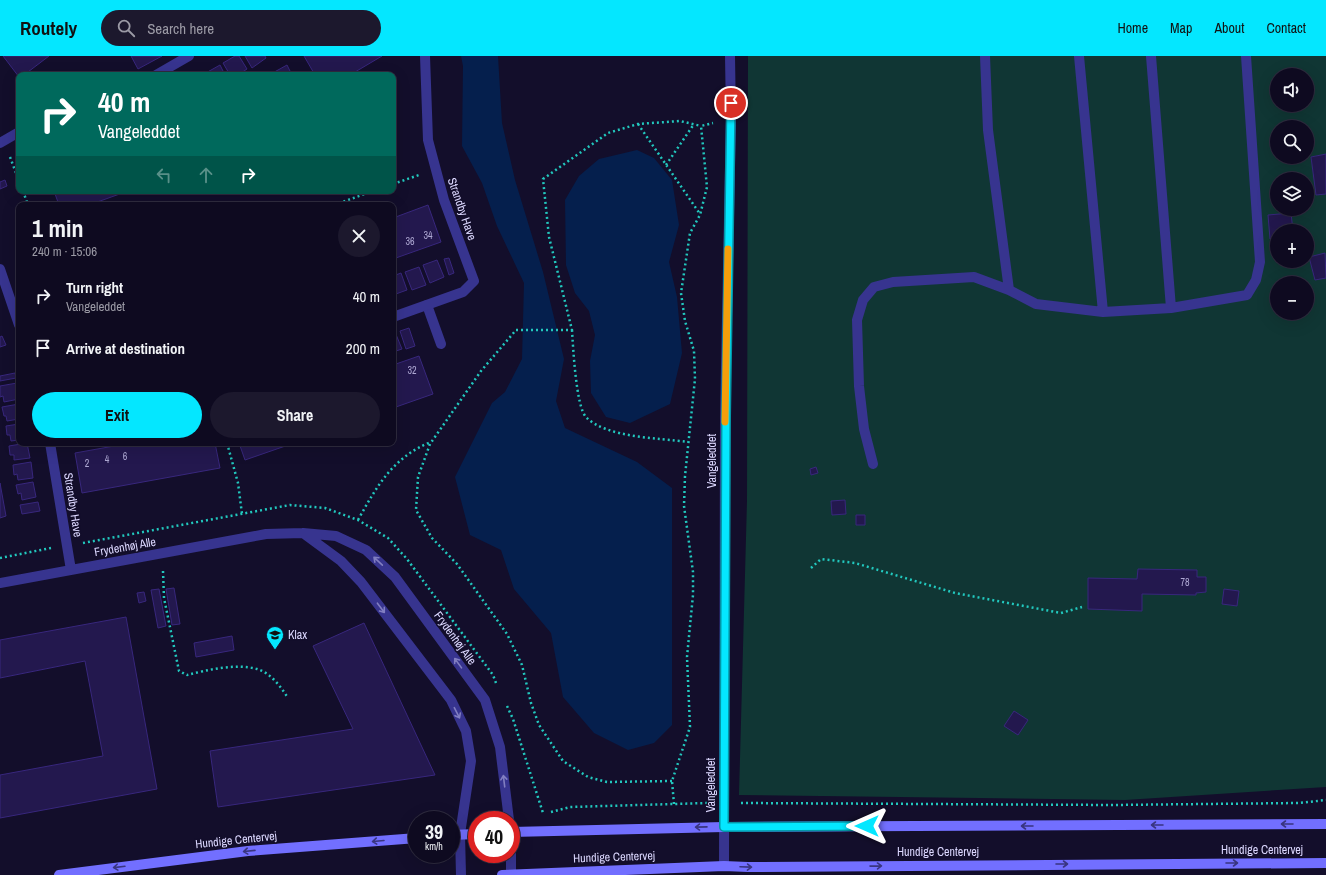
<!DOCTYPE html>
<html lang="en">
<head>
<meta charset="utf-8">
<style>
	:root { --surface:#0e0a20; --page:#1c182d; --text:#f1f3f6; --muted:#9b9aa5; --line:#2e2b3e; --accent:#04e7ff }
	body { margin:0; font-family:"Archivo Narrow",sans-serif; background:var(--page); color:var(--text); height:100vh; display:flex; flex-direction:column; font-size:15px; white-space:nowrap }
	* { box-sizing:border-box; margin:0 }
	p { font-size:13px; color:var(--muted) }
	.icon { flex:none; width:22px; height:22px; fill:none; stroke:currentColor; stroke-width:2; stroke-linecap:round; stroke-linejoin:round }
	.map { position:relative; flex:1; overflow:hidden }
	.details { position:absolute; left:16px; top:146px; width:380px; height:244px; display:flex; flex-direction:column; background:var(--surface); border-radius:8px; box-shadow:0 4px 16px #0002,0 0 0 1px var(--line) }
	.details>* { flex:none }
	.top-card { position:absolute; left:16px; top:16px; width:380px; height:122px; border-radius:8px; box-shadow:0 4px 16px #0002,0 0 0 1px var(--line); background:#00695c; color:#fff; overflow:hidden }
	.fabs { position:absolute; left:1270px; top:12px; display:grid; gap:8px }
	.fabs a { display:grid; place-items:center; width:44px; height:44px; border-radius:50%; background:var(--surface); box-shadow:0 4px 16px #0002,0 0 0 1px var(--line); font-size:20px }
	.speed { position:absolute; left:408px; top:755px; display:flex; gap:8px; font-size:20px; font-weight:700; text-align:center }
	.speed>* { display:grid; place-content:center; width:52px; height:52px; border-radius:50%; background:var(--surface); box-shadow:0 4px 16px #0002,0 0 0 1px var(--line); line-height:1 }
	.speed small { font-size:10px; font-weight:400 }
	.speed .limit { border:6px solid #d22; background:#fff; color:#111 }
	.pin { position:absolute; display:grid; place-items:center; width:34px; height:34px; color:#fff; margin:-17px; border:2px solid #fff; border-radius:50%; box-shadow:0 1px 4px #0007 }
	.me { position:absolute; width:44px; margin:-22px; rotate:270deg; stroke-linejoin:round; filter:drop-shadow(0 0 3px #0008) }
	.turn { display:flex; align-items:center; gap:14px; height:84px; padding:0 16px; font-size:18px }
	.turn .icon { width:52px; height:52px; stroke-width:2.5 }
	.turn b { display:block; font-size:28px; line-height:34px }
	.lanes { display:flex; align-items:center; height:38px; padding:0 16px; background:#0003; justify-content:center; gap:20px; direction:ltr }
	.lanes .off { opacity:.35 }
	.round { display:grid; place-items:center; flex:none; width:42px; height:42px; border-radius:21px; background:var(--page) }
	.summary { display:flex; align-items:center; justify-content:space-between; height:68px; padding:0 16px }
	h1 { font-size:24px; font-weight:800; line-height:30px }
	.primary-button { display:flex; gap:8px; margin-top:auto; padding:8px 16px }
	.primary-button a { flex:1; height:46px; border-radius:24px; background:var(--accent); color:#111; font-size:16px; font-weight:800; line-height:46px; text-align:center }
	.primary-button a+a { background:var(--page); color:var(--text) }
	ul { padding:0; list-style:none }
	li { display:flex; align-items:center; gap:12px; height:52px; padding:0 16px }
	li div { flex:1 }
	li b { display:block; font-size:15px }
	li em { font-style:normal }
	header { display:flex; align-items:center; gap:24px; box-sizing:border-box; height:56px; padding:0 20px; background:var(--accent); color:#111 }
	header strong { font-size:19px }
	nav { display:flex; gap:22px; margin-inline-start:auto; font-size:14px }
	.search { width:280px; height:36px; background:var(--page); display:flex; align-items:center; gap:10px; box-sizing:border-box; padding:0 14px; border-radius:22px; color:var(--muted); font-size:15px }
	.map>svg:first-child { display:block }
	.green { fill:#103634; fill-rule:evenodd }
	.water { fill:#051f4d }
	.building { fill:#23184e; stroke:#38277d }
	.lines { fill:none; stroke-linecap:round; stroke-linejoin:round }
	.path { stroke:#22c8be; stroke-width:2.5; stroke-dasharray:2 3; stroke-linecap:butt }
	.lane { stroke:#37348f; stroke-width:10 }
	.street { stroke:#37348f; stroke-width:10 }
	.secondary { stroke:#726fff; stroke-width:10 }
	.oneway { stroke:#817ec1 }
	.oneway2 { stroke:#393580 }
	.route-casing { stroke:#0396a6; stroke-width:10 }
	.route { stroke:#04e7ff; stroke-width:7 }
	.slow { stroke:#f59e0b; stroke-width:7 }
	.labels { text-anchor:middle; stroke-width:3; stroke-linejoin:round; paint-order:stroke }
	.number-label { font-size:10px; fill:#aea8d3 }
	.street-label { font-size:12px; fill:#dcd8ff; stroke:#130e2b }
	.poi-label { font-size:12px; fill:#dcd8ff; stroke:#130e2b; text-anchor:start }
</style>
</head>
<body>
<header>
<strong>Routely</strong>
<div class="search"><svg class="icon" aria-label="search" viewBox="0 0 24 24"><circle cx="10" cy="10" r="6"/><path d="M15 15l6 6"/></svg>Search here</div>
<nav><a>Home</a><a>Map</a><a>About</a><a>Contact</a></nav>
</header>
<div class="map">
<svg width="1326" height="819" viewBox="0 0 1326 819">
	<rect width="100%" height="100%" fill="#130e2b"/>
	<path class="green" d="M748 0H1326V731L1125 744 739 739 747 445ZM1277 19H1307V49H1277ZM1277 71H1307V101H1277ZM1277 123H1307V153H1277ZM1277 175H1307V205H1277ZM1277 227H1307V257H1277Z"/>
	<path class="water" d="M461 0H498L502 67 515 124 543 216 564 303 556 345 565 372 637 406 672 432V669L654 687 628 694 594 677 563 641 551 577 514 533 501 494 470 479 455 421 492 347 505 336 522 303 524 227 497 170 482 127 462 90 463 10Z
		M637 94 654 102 672 124 679 169 669 206 677 241 682 297 670 348 630 367 606 361 591 337 590 305 595 279 589 255 575 237 566 209 565 144 579 120 599 103Z"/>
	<path class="building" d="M3 0H49L24 19H19V21Z
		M131 0H162L138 13Z
		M235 0H239L247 13 238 19H230L223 7Z
		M245 0H265L266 2 252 12Z
		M304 0H382L350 19H315Z
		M220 9 225 19H205L204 18Z
		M287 9 292 19H269Z
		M1326 98V138L1316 139 1311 101Z
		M5 124 7 130 0 133V126Z
		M54 135H128L89 149H59Z
		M428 149 441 186 393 203V162Z
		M1291 157 1293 175H1277V182L1270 183 1268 159Z
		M1325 197 1326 222 1315 224 1309 201Z
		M449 202 454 217 449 219 444 203Z
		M437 204 444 221 430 227 423 209Z
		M419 211 426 229 412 234 405 216Z
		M401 217 407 234 393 239V220Z
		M409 272 415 290 406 293 400 275Z
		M395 276 402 293 393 296V277Z
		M2 280 6 289 0 291V281Z
		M419 300 433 338 393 352V309Z
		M15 317 16 322 0 325V320Z
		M17 327 19 343 4 346 3 340 0 341V330Z
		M19 348V363L7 365 6 360H4L2 351Z
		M19 368V384L11 385 10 379H7L6 370Z
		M27 387 30 402 14 404V399H10L9 390Z
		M131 387H215L220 412 82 437 75 397Z
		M239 387H294L245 404Z
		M31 406 33 422 18 424 17 418 14 419 13 409Z
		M816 411 818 417 811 419 810 413Z
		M33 426 36 441 22 444 21 437 18 438 16 429Z
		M0 427 6 460 0 462Z
		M845 444 846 458 832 459 831 445Z
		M38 446 40 455 22 458 20 449Z
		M856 459H865V469H856Z
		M1138 513 1197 514V521H1206V536L1196 537V539L1142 538V555L1088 553V522L1137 523Z
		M174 532 180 568 172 569 166 533Z
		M159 533 166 570 158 572 151 534Z
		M1224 533 1239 535 1237 550 1222 548Z
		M144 536 146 545 139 547 137 537Z
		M126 561 157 733 0 762V719L103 700 85 605 0 622V584Z
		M364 567 435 719 218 751 210 695 353 673 313 590Z
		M232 580 234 594 196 601 194 587Z
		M1014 655 1028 664 1018 679 1004 670Z"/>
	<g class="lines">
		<path class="path" d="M638 68 700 158
			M10 101 19 125
			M666 109 694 68
			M393 128 419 119
			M23 135 28 149
			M334 149 373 135
			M572 274C573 290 576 351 586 361 606 382 660 382 688 386
			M227 387 238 427 242 458
			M358 464C377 430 393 401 431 386
			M83 487 290 449 325 452 358 464 388 482 407 503 493 619 496 627
			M0 502 51 492
			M811 512 821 503 855 507 955 537 1061 557 1082 551
			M163 515 164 542 179 615 187 619C207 614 236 607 257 613 271 617 281 631 288 642
			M507 650 513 663 543 757
			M672 725 607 726 588 721 563 705 539 669 531 647 522 609 507 578 457 508 432 482 416 454 418 421 430 388 481 315 516 274H572L549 181 543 123 608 77 638 68 680 65 701 70
			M741 747 1112 749 1299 747 1326 744
			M674 748 672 725 690 671 687 601 693 539V516L684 450 685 420 695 323 694 295 685 265 681 237 690 177 700 159 707 131 701 70 713 67
			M551 756 570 751 708 747"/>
		<path class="lane" d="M985 0 988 74 1009 234
			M1079 0 1103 256
			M1151 0 1171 252
			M427 249 441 288
			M873 408 864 373 859 330 857 264 863 244 874 231 893 226 974 221 1009 234 1036 248 1103 256 1171 252 1247 239 1256 224 1260 206 1246 0"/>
		<path class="street" d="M156 19 189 0
			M0 87 19 76
			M0 213 19 269
			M393 261 463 236 474 225 444 144 428 84 425 0
			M50 387 71 514
			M303 477 341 505 361 526 451 644 466 675 471 705 460 778 461 819
			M0 527 266 478 303 477 336 480 366 494 395 521 485 644 500 691 509 764
			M511 798V819
			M724 810 725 361 731 62 730 0"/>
		<path class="secondary" d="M511 776 724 771 1326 768
			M451 779 477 778
			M59 819 248 795 417 782
			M502 819 724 810 748 811 1326 807"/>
	</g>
	<defs><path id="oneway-shaft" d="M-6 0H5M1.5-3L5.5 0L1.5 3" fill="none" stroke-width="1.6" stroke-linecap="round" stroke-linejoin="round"/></defs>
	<g class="oneway">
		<use href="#oneway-shaft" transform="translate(378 505) rotate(-137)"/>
		<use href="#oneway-shaft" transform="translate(381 552) rotate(53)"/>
		<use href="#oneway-shaft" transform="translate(458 607) rotate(-126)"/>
		<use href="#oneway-shaft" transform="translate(457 657) rotate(63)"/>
		<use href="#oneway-shaft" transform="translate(504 725) rotate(-97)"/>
	</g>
	<g class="oneway2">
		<use href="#oneway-shaft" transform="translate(1287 768) rotate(180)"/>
		<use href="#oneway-shaft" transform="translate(1157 769) rotate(180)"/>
		<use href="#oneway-shaft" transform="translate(1027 770) rotate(180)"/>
		<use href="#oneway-shaft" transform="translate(701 771) rotate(179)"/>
		<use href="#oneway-shaft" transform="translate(378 785) rotate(175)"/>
		<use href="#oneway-shaft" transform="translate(249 795) rotate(174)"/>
		<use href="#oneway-shaft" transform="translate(1232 807)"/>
		<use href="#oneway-shaft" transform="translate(1062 808)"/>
		<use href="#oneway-shaft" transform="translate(876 810) rotate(-1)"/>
		<use href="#oneway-shaft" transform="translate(119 811) rotate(173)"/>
		<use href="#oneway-shaft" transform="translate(746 811) rotate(2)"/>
	</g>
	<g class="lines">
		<defs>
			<path id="route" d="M731 47 726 361 724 771 867 770"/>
		</defs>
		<use href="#route" class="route-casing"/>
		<use href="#route" class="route"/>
		<path class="slow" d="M725 366 728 193"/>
	</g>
	<defs>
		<symbol id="school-pin" viewBox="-11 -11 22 30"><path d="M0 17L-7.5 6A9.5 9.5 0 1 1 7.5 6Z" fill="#04e7ff" stroke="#130e2b"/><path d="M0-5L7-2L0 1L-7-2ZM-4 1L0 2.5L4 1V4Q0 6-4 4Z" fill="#111"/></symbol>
	</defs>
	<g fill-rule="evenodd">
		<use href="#school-pin" x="265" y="569" width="20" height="27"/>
	</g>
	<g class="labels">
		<g class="number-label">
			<text x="428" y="183">34</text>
			<text x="410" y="189">36</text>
			<text x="412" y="318">32</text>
			<text x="125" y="404">6</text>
			<text x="107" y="407">4</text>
			<text x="87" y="411">2</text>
			<text x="1185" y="530">78</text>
		</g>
		<g class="street-label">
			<text transform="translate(462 153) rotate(71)" y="4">Strandby Have</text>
			<text transform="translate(712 405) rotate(-90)" y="4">Vangeleddet</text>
			<text transform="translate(73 449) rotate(81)" y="4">Strandby Have</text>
			<text transform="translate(125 491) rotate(-10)" y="4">Frydenhøj Alle</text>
			<text transform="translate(455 582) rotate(54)" y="4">Frydenhøj Alle</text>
			<text transform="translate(711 729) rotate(-90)" y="4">Vangeleddet</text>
			<text transform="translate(236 784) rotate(-6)" y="4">Hundige Centervej</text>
			<text x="1262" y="798">Hundige Centervej</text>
			<text x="938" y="800">Hundige Centervej</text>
			<text transform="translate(614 801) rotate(-2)" y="4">Hundige Centervej</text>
		</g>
		<g class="poi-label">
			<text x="288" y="583">Klax</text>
		</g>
	</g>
</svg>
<div class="fabs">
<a><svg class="icon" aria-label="sound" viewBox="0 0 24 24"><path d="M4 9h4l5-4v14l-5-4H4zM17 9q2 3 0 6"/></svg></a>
<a><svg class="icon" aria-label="search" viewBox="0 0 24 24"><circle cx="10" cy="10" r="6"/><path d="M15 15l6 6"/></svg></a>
<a><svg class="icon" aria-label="layers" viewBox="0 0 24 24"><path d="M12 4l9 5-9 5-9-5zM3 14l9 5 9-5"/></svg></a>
<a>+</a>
<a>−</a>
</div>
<div class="speed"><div>39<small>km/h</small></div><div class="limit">40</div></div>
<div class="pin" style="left:731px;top:47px;background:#d93025"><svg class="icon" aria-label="arrive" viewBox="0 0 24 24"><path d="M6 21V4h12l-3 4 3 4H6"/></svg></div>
<svg class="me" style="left:867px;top:770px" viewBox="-20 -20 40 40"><path d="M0-17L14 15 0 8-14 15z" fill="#04e7ff" stroke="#fff" stroke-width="4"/></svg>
<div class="top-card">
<div class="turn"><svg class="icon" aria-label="right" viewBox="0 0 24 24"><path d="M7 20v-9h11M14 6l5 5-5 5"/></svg><div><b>40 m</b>Vangeleddet</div></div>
<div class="lanes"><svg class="icon off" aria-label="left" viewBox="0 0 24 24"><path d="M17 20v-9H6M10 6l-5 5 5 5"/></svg><svg class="icon off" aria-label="ahead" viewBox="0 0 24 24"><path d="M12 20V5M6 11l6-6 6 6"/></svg><svg class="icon" aria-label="right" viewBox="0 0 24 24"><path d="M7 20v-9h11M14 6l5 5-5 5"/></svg></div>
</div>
<section class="details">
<div class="summary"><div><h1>1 min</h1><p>240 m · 15:06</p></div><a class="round"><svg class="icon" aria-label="close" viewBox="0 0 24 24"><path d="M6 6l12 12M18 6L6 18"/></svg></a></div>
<ul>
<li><svg class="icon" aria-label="right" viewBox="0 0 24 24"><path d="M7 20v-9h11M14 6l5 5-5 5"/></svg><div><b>Turn right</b><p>Vangeleddet</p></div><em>40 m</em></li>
<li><svg class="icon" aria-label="arrive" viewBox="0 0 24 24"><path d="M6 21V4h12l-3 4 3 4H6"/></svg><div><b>Arrive at destination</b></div><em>200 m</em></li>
</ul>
<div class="primary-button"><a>Exit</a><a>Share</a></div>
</section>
</div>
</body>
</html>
